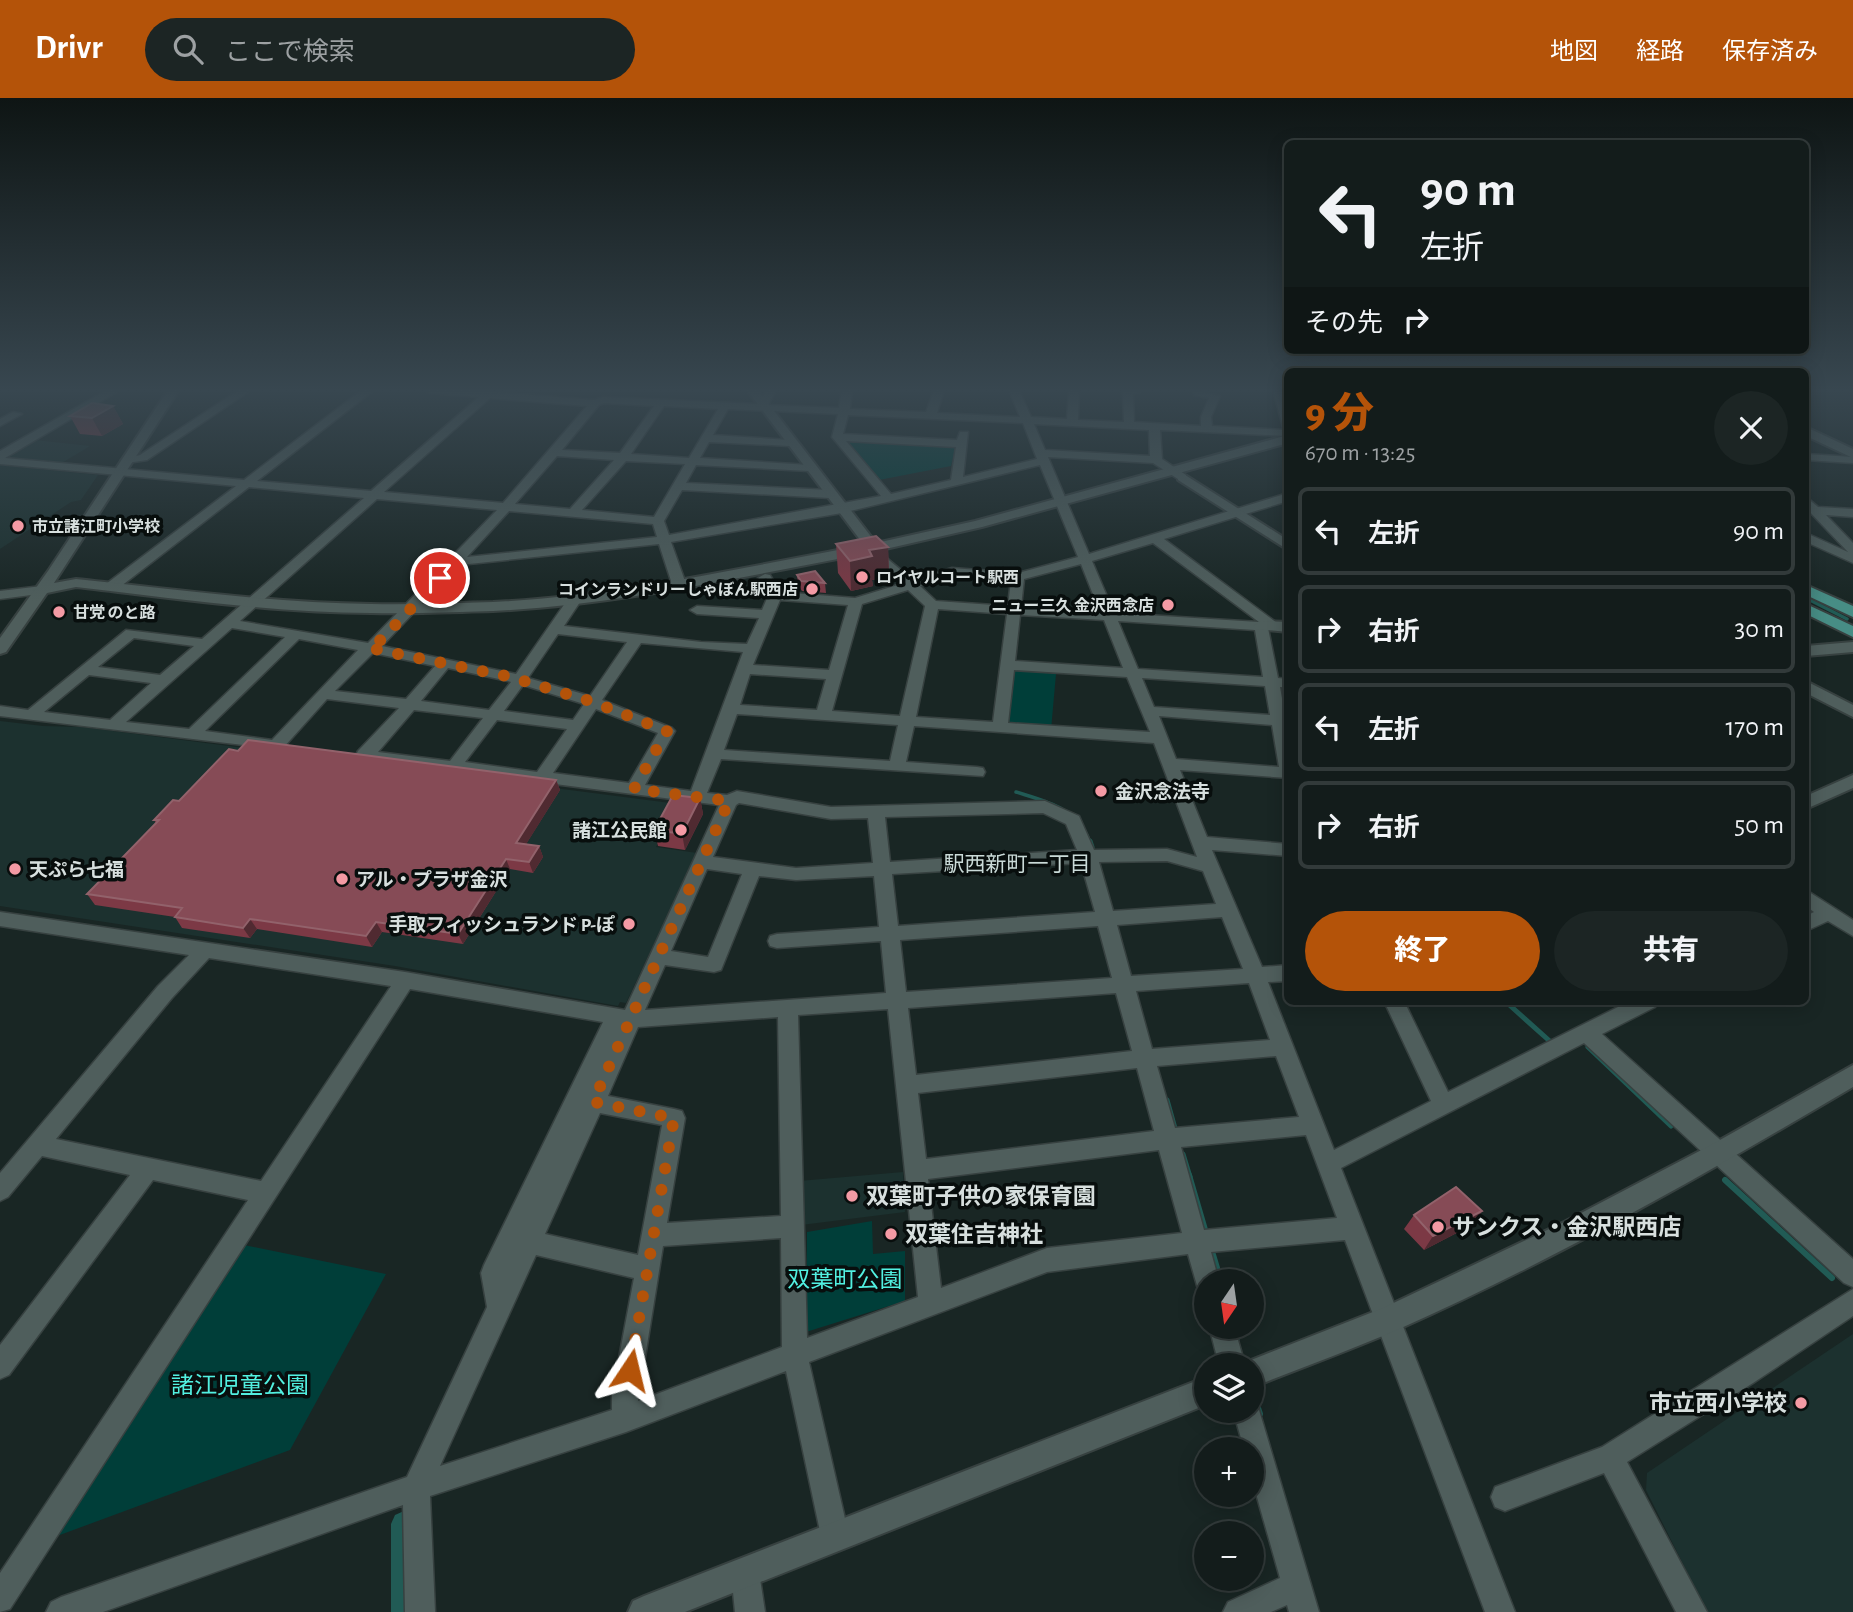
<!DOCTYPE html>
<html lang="ja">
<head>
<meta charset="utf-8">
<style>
	:root { --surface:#131c1b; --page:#1c2524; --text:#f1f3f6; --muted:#9da1a3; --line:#323a3a; --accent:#b45309 }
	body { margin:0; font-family:"Alegreya Sans","Noto Sans JP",sans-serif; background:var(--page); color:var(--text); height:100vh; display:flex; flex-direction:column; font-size:26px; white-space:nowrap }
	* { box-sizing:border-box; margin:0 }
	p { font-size:23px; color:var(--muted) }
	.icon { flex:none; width:38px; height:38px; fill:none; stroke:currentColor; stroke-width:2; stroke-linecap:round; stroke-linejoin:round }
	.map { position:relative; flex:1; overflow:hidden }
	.side { position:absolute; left:1284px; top:270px; width:525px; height:637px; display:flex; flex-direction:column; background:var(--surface); border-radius:10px; box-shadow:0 4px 18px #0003,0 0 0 2px var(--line) }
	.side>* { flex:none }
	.guide { position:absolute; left:1284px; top:42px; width:525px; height:214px; border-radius:10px; box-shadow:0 4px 18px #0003,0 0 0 2px var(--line); background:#131c1b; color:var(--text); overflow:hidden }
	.needle { width:46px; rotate:193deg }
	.controls { position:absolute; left:1194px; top:1171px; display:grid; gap:14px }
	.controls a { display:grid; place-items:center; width:70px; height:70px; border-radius:50%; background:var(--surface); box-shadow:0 4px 18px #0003,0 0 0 2px var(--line); font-size:35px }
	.pin { position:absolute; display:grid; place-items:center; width:60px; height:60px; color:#fff; margin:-30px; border:4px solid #fff; border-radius:50%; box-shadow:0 2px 7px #0007 }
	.me { position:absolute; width:77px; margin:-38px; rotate:10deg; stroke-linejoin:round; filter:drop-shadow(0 0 5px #0008) }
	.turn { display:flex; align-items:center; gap:24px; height:147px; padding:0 21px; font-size:32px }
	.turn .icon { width:91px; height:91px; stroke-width:2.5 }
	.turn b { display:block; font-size:49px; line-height:60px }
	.then { display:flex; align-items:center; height:66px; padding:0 21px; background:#0003; gap:14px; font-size:26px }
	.round { display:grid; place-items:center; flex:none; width:74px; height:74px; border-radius:37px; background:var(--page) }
	.head { display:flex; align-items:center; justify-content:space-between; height:119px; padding:0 21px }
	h1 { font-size:42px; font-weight:800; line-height:52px; color:var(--accent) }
	.primary-button { display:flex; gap:14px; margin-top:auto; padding:14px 21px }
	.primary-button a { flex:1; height:80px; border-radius:42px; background:var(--accent); color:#fff; font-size:28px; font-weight:800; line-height:80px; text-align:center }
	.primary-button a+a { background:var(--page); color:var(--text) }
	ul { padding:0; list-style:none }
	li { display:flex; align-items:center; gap:21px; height:88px; margin:0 14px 10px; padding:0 7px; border:4px solid var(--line); border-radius:10px }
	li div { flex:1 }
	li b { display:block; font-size:26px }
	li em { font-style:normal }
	header { display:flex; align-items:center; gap:42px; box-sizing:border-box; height:98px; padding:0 35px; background:var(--accent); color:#fff }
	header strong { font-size:33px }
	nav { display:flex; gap:38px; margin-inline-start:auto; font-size:24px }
	.search { width:490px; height:63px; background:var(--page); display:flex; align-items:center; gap:18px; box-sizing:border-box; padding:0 24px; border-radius:38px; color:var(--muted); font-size:26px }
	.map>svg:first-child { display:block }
	.built { fill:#1c312f }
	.green { fill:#003e39 }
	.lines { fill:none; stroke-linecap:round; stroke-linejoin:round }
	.stream-far2 { stroke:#215b55; stroke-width:3.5 }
	.stream-far1 { stroke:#215b55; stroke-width:5 }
	.stream { stroke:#215b55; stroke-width:6 }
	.canal { fill:#215b55; fill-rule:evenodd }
	.minor-casing { stroke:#374140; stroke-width:3 }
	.tertiary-casing { stroke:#374140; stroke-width:4 }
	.primary-casing { stroke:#374140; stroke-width:4 }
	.minor { fill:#4f5e5c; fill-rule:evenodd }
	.tertiary { fill:#4f5e5c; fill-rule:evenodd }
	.primary { fill:#478d85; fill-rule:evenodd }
	.wall { fill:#7c3945 }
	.shaded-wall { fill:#502a31 }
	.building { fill:#864b56; stroke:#92626b; stroke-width:2 }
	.route { stroke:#b45309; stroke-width:12; stroke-dasharray:0 21.6 }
	.poi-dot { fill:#f49aa4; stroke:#080e0d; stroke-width:2.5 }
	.labels { text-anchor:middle; stroke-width:7; stroke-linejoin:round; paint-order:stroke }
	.far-poi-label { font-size:16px; font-weight:bold; fill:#d7dfde; stroke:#080e0d; text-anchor:start }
	.poi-label { font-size:19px; font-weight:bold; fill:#d7dfde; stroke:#080e0d; text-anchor:start }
	.neighbourhood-label { font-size:21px; fill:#cadad8; stroke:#080e0d }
	.near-poi-label { font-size:23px; font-weight:bold; fill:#d7dfde; stroke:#080e0d; text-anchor:start }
	.near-park-label { font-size:23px; fill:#52f0e1; stroke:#080e0d }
</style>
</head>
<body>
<header>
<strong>Drivr</strong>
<div class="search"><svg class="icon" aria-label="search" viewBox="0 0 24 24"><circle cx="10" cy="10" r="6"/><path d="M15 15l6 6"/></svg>ここで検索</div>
<nav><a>地図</a><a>経路</a><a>保存済み</a></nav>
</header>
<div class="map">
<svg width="1853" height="1514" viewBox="0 0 1853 1514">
	<rect width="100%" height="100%" fill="#192624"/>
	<path class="built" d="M35 342 90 348 55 369 2 362Z
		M0 367 98 377 81 402 71 404 0 451Z
		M0 623 43 628 82 629 678 706 656 749 697 755 626 905 620 904 618 908 395 868 0 808Z
		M903 1074 905 1114 801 1127 799 1083Z
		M1853 1236V1514H1707L1646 1392 1647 1375Z"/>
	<path class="green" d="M849 342 953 347 955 350 951 368 879 382 845 344Z
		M1018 572 1056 576 1051 632 1005 625 1012 575Z
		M872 1123 873 1156 905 1153V1203L806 1234 807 1134Z
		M244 1147 386 1176 290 1352 49 1441Z"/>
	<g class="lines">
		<path class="stream-far2" d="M1806 500 1847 521
			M1016 694C1048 704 1077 710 1090 744"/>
		<path class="stream-far1" d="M1090 743 1092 749
			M1505 903 1553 946
			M1588 949 1671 1028
			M1167 1002 1176 1034
			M1183 1056 1190 1079"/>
		<path class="stream" d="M1189 1077 1206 1135
			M1725 1082 1832 1180
			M1211 1150 1221 1183
			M1234 1229 1237 1240
			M1256 1304 1260 1316"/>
		<path class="canal" d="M404 1413 413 1417 417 1426V1514H391V1426L395 1417Z"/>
		<defs>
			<path id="minor" d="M107 292H120L5 360 244 382 362 292H374L257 383 371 393 479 299 430 295 425 292H470L594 302 603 299 758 306 766 292H776L768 307 839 310 842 292H852L850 311 926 314 934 292H944L937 315 1020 319 1009 292H1019L1031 319 1067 321 1069 292H1079L1078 322 1124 324 1123 294 1145 292 1133 296 1134 324 1201 328V319L1209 300 1194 297 1192 292 1220 298 1211 319 1212 328 1286 332 1283 329 1273 292H1283L1288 310V338L1160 332 1162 361 1186 377V381H1178L1153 365 1048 359 1089 456 1288 395V403L1164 441 1281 528 1274 532 1268 530 1278 580 1288 581V589H1280L1285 618H1288V680L1180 672 1207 739 1288 746V758L1212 752 1262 869 1288 867V883L1268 884 1334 1052 1431 1003 1384 903H1404L1448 994 1630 903H1658L1655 909 1602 936 1853 1161V1189L1844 1185 1584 945 1341 1070 1515 1514H1485L1345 1142 1211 1154 1219 1183H1206V1194L1198 1191 1188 1156 1047 1174 809 1264 849 1438 845 1448 835 1452 825 1448 821 1438 786 1273 626 1334 430 1398 435 1514H405L403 1407 103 1514H46L51 1504 61 1499 407 1379 487 1209 481 1175 484 1167 603 924 410 891 10 1511 0 1514V1475L248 1102 153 1082 9 1277 0 1281V1247L130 1077 42 1058 8 1099 0 1103V1075L158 888 189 857 0 828V814L405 874 625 912 719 707 358 661 356 657 358 653 399 610 327 601 283 650 277 651 0 618V608L28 612 126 532 202 541 364 400 249 389 116 492H106V486L236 388 0 366V353ZM490 300 587 308 503 405 384 394ZM604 305 654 308 620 355 562 352 599 307ZM664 308 718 311 689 360 631 356ZM728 311 838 316 832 339 881 398 669 437 664 423 682 392 830 400 836 396 830 392 686 385 696 367 809 373 815 370 809 367 700 360 709 344 790 348 795 345 790 342 713 337ZM848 317 1023 325 1037 361 963 379 968 334H960L957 342 843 336ZM1034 326 1149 332 1150 358 1045 352ZM846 343 956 349 951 382 891 396ZM557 358 614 362 570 411 515 406ZM626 363 685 366 654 419 582 412ZM1040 367 1078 459 1018 475 952 470 913 482 878 453 873 454V460L901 486 855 500 780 494 770 477 765 476 758 480 768 498 762 512 697 508 690 512 697 516 759 520 747 546 701 544 564 528 582 501 575 497 570 498 516 576 382 548 459 467 659 446 672 486 679 490 686 486 671 444 842 415ZM377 401 497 412 368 545 240 523ZM509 413 653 426 657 439 467 459ZM1153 445 1259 524 1114 515 1092 463ZM1081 466 1100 514 1021 509 1024 481ZM953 478 1011 482 1008 508 936 503 920 488ZM908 492 925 508 900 618 832 613 862 506ZM780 502 848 507 829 572 753 567ZM938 511 1007 516 993 624 916 619ZM1020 517 1104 522 1123 570 1015 563ZM1118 523 1255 532 1263 579 1138 571ZM232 530 285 539 189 631 126 624ZM558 536 627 544 590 598 528 580ZM134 540 194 548 160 577 98 569ZM299 541 358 552 272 642 205 633ZM641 545 743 554 691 693 645 687 675 633 672 630 602 602ZM373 555 435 568 406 601 335 593ZM448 570 508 583 511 584 489 612 421 603ZM1014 572 1127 579 1150 634 1008 625ZM750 576 826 581 817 612 740 607ZM89 577 151 585 110 622 44 614ZM1142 580 1265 588 1270 617 1154 609ZM523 587 584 606 573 622 504 613ZM596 611 658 635 629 685 553 675ZM414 612 483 620 450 663 378 654ZM737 616 898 627 890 663 724 652ZM1159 618 1272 627 1279 669 1176 661ZM497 622 567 631 537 674 465 664ZM914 628 1154 645 1197 759 1167 751 1094 752 1079 718 1045 703 831 709 737 693 727 697 707 695 721 661 983 678 985 674 983 670 977 669 906 664ZM739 705 831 721 868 720 873 765 796 770 713 759 736 707ZM1043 715 1066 726 1077 752 890 764 885 719ZM1167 763 1203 773 1216 806 1113 813 1099 764ZM1081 765 1095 814 898 828 892 776ZM707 771 742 776 708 859 671 853ZM759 778 796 782 874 778 879 829 777 836 770 838 768 843 770 848 777 850 881 843 886 895 645 912 665 867 714 874 721 872ZM1222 819 1243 871 1131 878 1117 827ZM1098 828 1112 880 906 894 900 842ZM209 860 391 888 261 1083 56 1041 172 900ZM1249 885 1270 942 1152 951 1136 893ZM1116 895 1132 953 916 977 908 910ZM888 911 918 1199 807 1240 798 917ZM778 919 781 1118 667 1125 685 1020 682 1013 674 1011 608 998 638 929ZM1276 958 1299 1019 1175 1030 1157 968ZM1137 970 1154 1033 926 1061 918 995ZM600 1015 662 1027 638 1157 545 1136ZM1306 1037 1337 1120 1204 1132 1181 1049ZM1159 1052 1182 1135 1047 1150 941 1190 928 1081ZM781 1140 782 1249 638 1303 663 1148ZM536 1157 634 1180 612 1297V1312L440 1368Z
				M239 292H251L147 362 127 365 121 362 140 357Z
				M13 314 22 316 0 328V321Z
				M1806 356 1853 359V365L1806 362Z
				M1806 399 1818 409 1853 411V419L1826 417 1853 445V465L1806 444V435L1848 454 1806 410Z
				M42 488 47 489V495L0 501V493Z
				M1806 792 1853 822V838L1828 823 1806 833V818L1814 814 1806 808Z
				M1853 1191V1218L1753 1285 1627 1364 1707 1514H1676L1604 1375 1505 1413 1495 1409 1491 1399 1495 1389 1602 1349Z
				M1209 1228H1234L1245 1267H1219Z
				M1251 1301 1255 1303 1259 1312 1319 1514H1289L1287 1507 1271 1514H1223L1228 1504 1280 1480 1251 1378V1351H1244L1233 1312H1251Z
				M745 1460 755 1464 759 1474 765 1514H735L731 1474 735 1464Z"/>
			<path id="tertiary" d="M168 292H179L54 485 76 481C174 491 273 505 371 506 411 507 452 505 493 504 617 498 741 470 864 447L747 292H758L876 445 975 423 1288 337V345L982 429 881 452 885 457 878 461 869 455C745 478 619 507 493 513 452 514 411 516 371 515 273 515 174 500 76 489L47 495 6 554 0 556V540L48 473Z
				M1806 329 1853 351V360L1806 338Z
				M1182 375 1288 442V452L1178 382V376Z
				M1261 523 1288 524V534L1256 531 1253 528Z
				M1853 544V554L1806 558V548Z
				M1806 583 1853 607V619L1806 595Z
				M1853 677V690L1806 711V698Z
				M1853 967V989C1706 1076 1556 1161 1399 1231 1351 1252 1300 1270 1251 1290V1267L1241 1266 1383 1210 1564 1124 1711 1047Z
				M1206 1279V1307L685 1514H628L633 1503 644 1498Z"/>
			<path id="primary" d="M1806 487 1853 508V519L1806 497Z
				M1806 506 1853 528V539L1806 516Z"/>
		</defs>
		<use href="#minor" class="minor-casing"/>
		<use href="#tertiary" class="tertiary-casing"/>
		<use href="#primary" class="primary-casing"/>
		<use href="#minor" class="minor"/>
		<use href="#tertiary" class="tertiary"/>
		<use href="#primary" class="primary"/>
	</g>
	<path class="wall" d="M113 308 123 326 102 338 80 336 70 318Z
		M836 446 888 449 889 478 872 482 873 488 851 493 838 475Z
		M797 477 825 485 826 495 802 493 798 487Z
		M556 682 560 692 526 746 539 748 543 759 533 775 510 771 463 846 382 834 372 849 257 831 250 840 182 830 175 819 95 807 87 796 156 725 154 722 179 703Z
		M700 700 703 716 685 752 658 748 654 732Z
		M1482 1113 1472 1127 1424 1152 1404 1131 1414 1117Z"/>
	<path class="shaded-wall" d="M113 308 123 326 102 338 92 320Z
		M888 449 889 478 872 482 873 488 851 493 850 463 869 452Z
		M556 682 560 692 520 756 516 745Z
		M700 700 703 716 685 752 682 736Z
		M539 748 543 759 533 775 529 764Z
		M506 761 510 771 463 846 458 836Z
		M250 821 257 831 250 840 243 830Z
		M376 824 382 834 372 849 366 838Z
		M1482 1113 1472 1127 1424 1152 1433 1138Z"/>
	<path class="building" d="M92 305 113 308 92 320 70 318Z
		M876 438 888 449 869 452 872 458 850 463 836 446Z
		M815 473 825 485 801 483 797 477Z
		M248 642 556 682 516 745 539 748 529 764 506 761 458 836 376 824 366 838 250 821 243 830 175 819 182 810 87 796 159 722H154L173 702 179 703 229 651 238 653Z
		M673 697 700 700 682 736 654 732Z
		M1456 1089 1482 1113 1433 1138 1414 1117Z"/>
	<linearGradient id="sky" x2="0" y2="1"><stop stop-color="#0e1514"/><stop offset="0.58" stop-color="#384750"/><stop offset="1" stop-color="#384750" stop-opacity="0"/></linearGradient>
	<rect width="1853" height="504" fill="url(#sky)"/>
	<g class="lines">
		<path class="route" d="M440 480 382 541 369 550 511 579 593 604 667 633 634 691 729 703 593 1004 674 1020 630 1272"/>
	</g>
	<g class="poi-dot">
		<circle cx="18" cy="428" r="7"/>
		<circle cx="862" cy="479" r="7"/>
		<circle cx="812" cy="491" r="7"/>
		<circle cx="1168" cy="507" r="7"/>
		<circle cx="59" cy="514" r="7"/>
		<circle cx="1101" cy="693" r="7"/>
		<circle cx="681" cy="732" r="7"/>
		<circle cx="15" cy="771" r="7"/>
		<circle cx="342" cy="781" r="7"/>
		<circle cx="629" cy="826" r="7"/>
		<circle cx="852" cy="1098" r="7"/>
		<circle cx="1438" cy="1129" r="7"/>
		<circle cx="891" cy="1136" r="7"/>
		<circle cx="1801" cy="1305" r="7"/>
	</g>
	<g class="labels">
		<g class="far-poi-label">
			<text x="32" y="434">市立諸江町小学校</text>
			<text x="876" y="485">ロイヤルコート駅西</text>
			<text x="798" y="497" text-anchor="end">コインランドリーしゃぼん駅西店</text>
			<text x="1154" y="513" text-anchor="end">ニュー三久 金沢西念店</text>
			<text x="73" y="520">甘党 のと路</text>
		</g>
		<g class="poi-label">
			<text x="1115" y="700">金沢念法寺</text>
			<text x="667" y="739" text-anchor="end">諸江公民館</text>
			<text x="29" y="778">天ぷら七福</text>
			<text x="356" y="788">アル・プラザ金沢</text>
			<text x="615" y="833" text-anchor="end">手取フィッシュランド P-ぽ</text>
		</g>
		<g class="neighbourhood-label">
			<text x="1017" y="773">駅西新町一丁目</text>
		</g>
		<g class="near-poi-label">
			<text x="866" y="1106">双葉町子供の家保育園</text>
			<text x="1452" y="1137">サンクス・金沢駅西店</text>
			<text x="905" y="1144">双葉住吉神社</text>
			<text x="1787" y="1313" text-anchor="end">市立西小学校</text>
		</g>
		<g class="near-park-label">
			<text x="845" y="1189">双葉町公園</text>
			<text x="240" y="1295">諸江児童公園</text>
		</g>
	</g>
</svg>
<div class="controls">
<a><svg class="needle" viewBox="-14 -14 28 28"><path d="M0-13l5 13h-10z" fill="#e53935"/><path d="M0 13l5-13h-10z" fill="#9da1a3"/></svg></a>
<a><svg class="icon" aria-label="layers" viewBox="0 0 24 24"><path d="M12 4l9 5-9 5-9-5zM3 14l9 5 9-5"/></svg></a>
<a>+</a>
<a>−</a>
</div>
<div class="pin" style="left:440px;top:480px;background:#d93025"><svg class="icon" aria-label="arrive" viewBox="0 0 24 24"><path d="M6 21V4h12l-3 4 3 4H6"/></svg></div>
<svg class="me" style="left:630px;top:1272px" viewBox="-20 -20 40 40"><path d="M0-17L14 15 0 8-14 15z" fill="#b45309" stroke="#fff" stroke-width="4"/></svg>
<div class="guide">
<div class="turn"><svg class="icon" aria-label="left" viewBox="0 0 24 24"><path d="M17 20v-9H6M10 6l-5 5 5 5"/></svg><div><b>90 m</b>左折</div></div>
<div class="then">その先<svg class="icon" aria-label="right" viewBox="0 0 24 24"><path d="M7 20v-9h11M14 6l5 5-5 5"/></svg></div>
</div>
<section class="side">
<div class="head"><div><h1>9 分</h1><p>670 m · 13:25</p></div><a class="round"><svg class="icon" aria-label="close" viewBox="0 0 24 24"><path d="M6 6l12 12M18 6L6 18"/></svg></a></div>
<ul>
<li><svg class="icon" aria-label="left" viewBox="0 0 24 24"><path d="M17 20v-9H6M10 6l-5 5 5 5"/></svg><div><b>左折</b></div><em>90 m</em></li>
<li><svg class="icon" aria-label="right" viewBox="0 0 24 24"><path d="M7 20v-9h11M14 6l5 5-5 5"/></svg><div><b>右折</b></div><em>30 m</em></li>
<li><svg class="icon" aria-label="left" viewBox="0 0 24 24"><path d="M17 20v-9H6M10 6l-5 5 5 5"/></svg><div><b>左折</b></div><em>170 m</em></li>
<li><svg class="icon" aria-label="right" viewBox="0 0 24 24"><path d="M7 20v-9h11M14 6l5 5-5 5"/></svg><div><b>右折</b></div><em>50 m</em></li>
</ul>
<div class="primary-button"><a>終了</a><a>共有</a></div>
</section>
</div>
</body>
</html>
